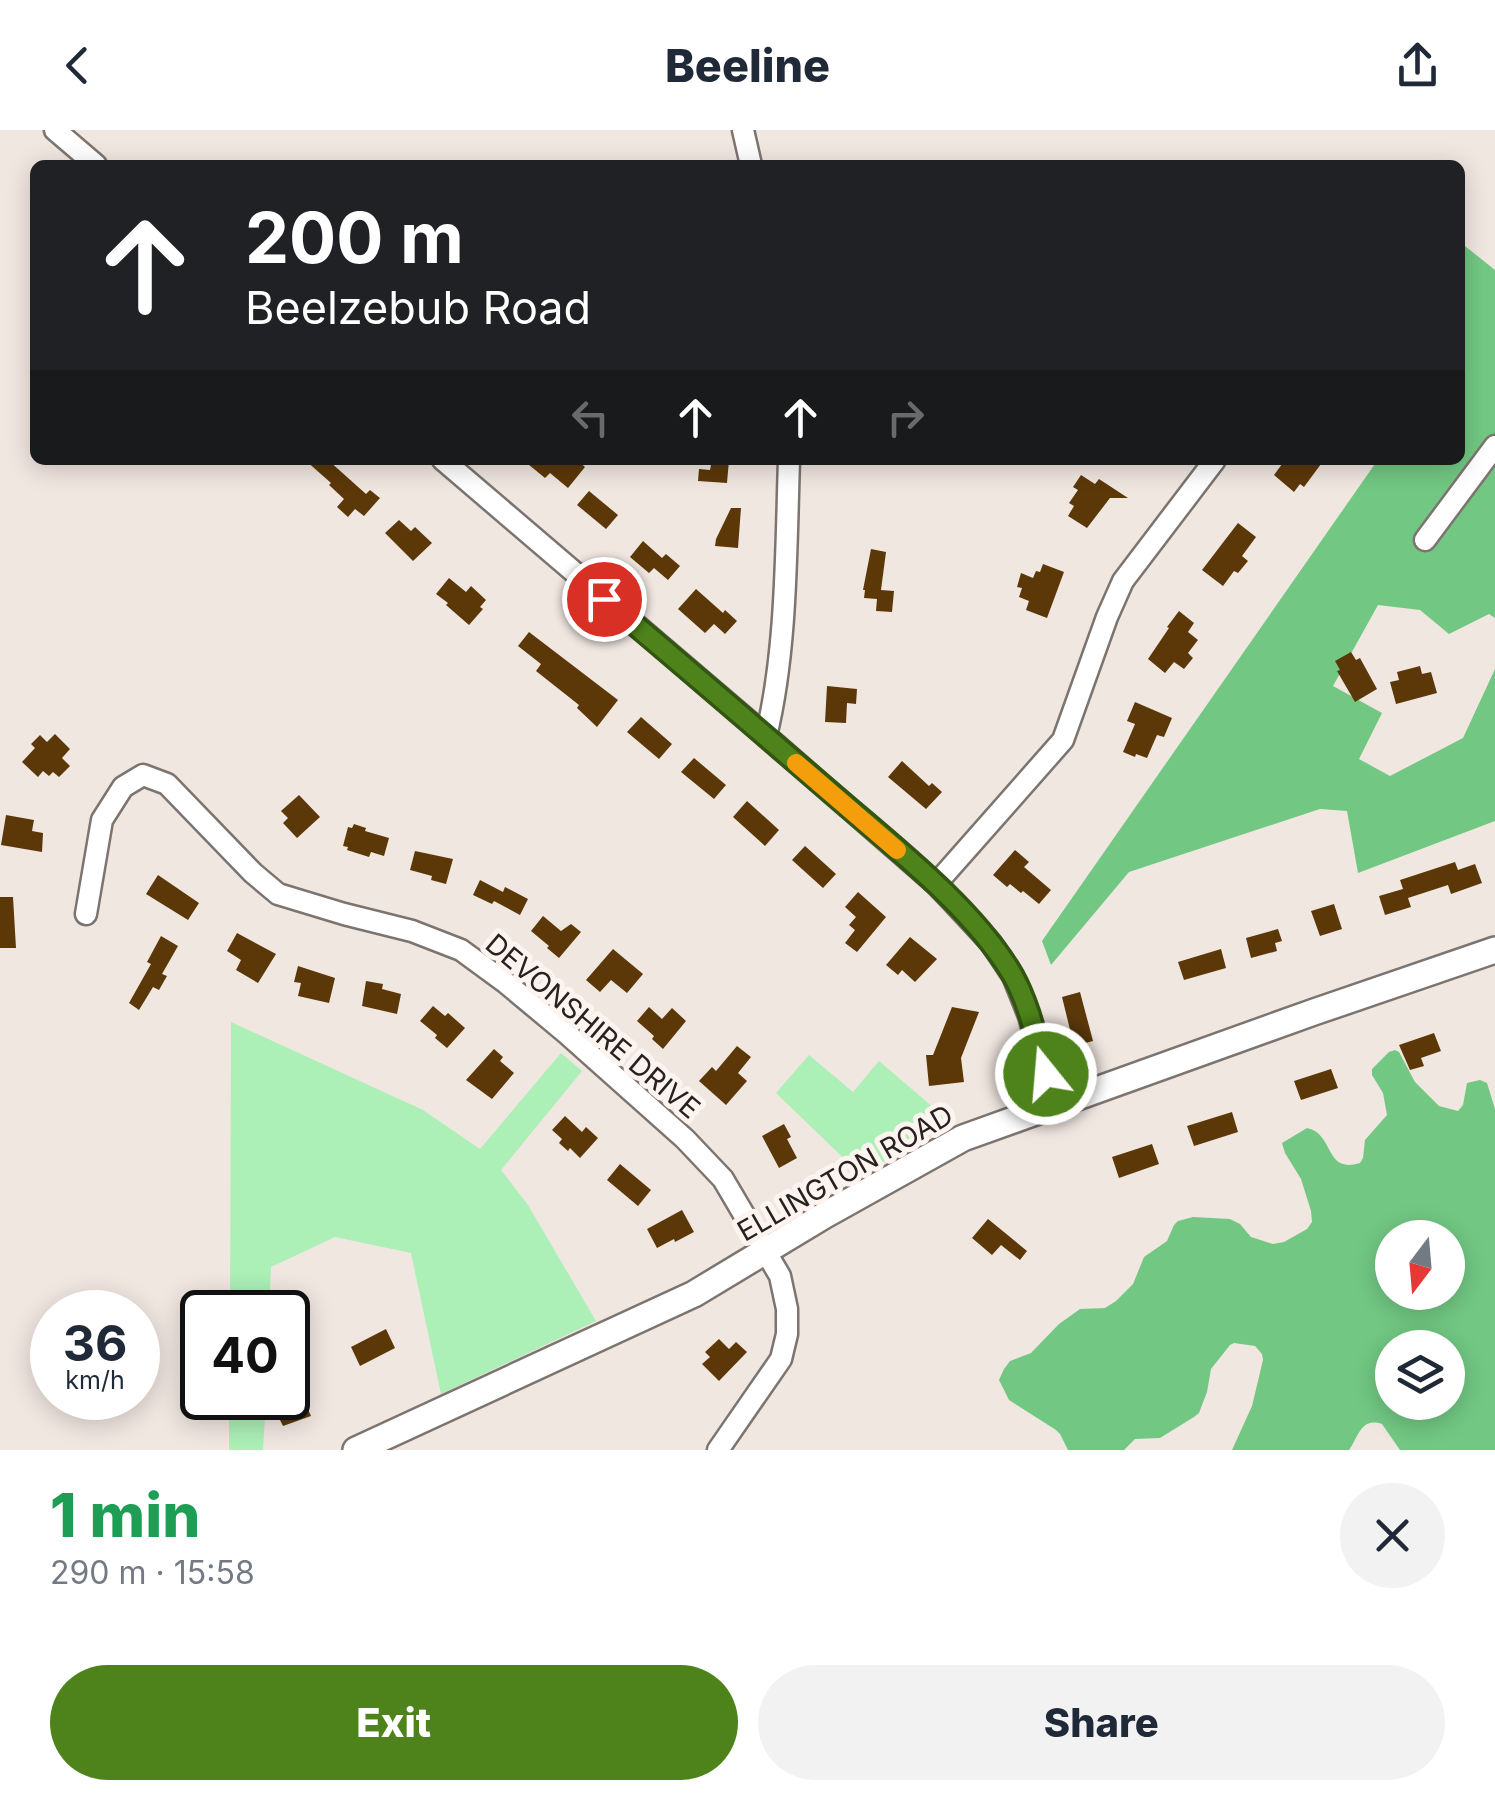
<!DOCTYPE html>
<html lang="en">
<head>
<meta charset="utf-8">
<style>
	:root { --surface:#fff; --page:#f2f2f3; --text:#1f2937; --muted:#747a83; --accent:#4d831a }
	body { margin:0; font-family:Inter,sans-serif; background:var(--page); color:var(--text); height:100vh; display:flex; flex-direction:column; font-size:38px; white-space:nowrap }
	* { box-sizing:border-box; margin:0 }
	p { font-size:32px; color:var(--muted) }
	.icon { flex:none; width:55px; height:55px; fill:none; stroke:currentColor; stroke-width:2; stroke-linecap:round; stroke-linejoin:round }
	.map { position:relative; height:1320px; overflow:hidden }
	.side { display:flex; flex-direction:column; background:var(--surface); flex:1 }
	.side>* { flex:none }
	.top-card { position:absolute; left:30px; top:30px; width:1435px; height:305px; border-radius:15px; box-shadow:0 5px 25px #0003; background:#202124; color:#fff; overflow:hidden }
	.needle { width:65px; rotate:196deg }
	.buttons { position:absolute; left:1375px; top:1090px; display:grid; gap:20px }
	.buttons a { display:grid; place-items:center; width:90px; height:90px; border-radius:50%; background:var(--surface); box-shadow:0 5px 25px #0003; font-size:50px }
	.speed { position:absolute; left:30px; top:1160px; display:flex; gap:20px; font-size:50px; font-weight:700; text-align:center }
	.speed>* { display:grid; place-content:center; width:130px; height:130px; border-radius:50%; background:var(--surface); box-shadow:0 5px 25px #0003; line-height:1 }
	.speed small { font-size:25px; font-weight:400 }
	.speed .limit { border:5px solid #111; border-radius:15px; background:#fff; color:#111 }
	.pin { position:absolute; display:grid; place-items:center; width:85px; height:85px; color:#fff; margin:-42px; border:5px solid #fff; border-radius:50%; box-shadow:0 2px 10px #0007 }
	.me { position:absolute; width:110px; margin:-55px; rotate:343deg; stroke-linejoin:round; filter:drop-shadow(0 0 8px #0008) }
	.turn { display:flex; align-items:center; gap:35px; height:210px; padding:0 50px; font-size:45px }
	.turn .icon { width:130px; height:130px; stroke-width:2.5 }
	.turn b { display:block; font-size:70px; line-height:85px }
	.lanes { display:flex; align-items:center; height:95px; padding:0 50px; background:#0003; justify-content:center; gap:50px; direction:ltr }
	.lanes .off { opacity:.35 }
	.round { display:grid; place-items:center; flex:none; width:105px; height:105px; border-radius:52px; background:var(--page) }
	.headline { display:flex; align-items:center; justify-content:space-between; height:170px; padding:0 50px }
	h1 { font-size:60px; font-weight:800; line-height:75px; color:#1e9e55 }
	.button { display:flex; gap:20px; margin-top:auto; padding:20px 50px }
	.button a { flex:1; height:115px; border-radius:60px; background:var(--accent); color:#fff; font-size:40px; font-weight:800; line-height:115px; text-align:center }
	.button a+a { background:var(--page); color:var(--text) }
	header { display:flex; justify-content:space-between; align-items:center; height:130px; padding:0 50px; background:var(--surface); font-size:45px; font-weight:800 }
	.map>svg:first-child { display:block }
	.green { fill:#acefb7 }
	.forest { fill:#72c883; fill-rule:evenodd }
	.building { fill:#5c3809 }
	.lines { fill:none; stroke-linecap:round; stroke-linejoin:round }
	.minor-casing { stroke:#7c746f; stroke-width:25 }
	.major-casing { stroke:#7c746f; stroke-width:30 }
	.minor { stroke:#fff; stroke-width:20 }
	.major { stroke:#fff; stroke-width:25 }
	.route-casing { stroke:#325511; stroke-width:25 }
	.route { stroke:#4d831a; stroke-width:18 }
	.slow { stroke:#f59e0b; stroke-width:18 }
	.labels { text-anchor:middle; stroke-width:10; stroke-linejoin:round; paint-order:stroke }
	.street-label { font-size:28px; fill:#252220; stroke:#fef4ef }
</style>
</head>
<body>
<header><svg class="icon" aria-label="back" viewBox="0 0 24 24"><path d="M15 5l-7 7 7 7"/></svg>Beeline<svg class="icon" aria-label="share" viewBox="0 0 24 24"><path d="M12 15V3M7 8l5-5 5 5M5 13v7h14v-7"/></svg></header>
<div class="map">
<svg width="1495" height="1320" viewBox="0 0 1495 1320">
	<rect width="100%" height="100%" fill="#f1e7e1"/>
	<path class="green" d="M231 892 423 980 480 1019 561 923 582 941 501 1040 528 1075 596 1191 441 1264 411 1123 335 1107 271 1137 269 1182H230Z
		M809 925 853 962 879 931 948 990C928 1013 886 1029 859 1043L776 963Z
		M229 1268H266L263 1320H229Z"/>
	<path class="forest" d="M1460 112 1495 140V488L1489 484 1449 504 1420 480 1378 475 1333 556 1382 583 1359 629 1390 646 1463 608 1495 539V691L1358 743 1347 681 1320 679 1129 742 1051 835 1042 811 1377 331 1460 330Z
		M1395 920 1399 922 1415 952 1439 976 1458 981 1463 975 1467 953 1480 950 1487 953 1495 979V1320H1400L1382 1294C1361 1287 1359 1306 1349 1320H1232L1252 1276 1263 1230 1262 1224 1255 1216 1234 1213 1230 1215 1211 1239 1207 1262 1199 1283 1194 1287 1160 1308 1135 1309 1124 1320H1068L1060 1304 1056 1300 1009 1270 999 1250 1004 1239 1010 1231 1031 1223 1059 1194 1080 1179 1105 1178 1116 1171 1133 1154 1144 1127 1167 1111 1174 1095 1178 1091 1193 1087 1230 1089 1240 1094 1251 1107 1273 1114 1284 1112 1307 1099 1312 1092 1311 1081 1301 1049 1285 1023 1282 1013 1307 998C1335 1004 1324 1044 1360 1033L1363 1028 1365 1010 1387 985 1383 963 1372 945V939L1389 922ZM1392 1108H1448V1162H1392ZM1392 1218H1448V1272H1392Z"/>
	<path class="building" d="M305 330H328L366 364 370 360 380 368 364 386 355 379 348 387 337 377 344 369 329 355 331 353Z
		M523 330H561L567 335 571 330H577L585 337 568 358 550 343 545 348Z
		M716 330H729L727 353 698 351 699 339 710 340 711 335H716Z
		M1285 330H1324L1304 357 1300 354 1294 362 1274 345Z
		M1081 345 1095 354 1099 349 1128 368H1110L1087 398 1068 386 1074 376 1069 373 1078 360 1073 357Z
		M589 361 618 385 606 399 577 375Z
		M731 378H741L738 418 715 416 716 409Z
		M399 390 411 401 415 397 432 413 413 431 385 403Z
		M1238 393 1256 407 1242 426 1248 431 1238 443 1234 441 1223 456 1202 440Z
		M643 411 662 428 666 424 680 436 668 450 654 438 649 443 630 427Z
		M871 419 886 422 881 460 894 461 892 482 876 481 877 469 864 468 865 460H863Z
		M1043 434 1064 442 1047 488 1026 480 1029 471 1019 467 1022 458 1017 457 1021 443 1033 448 1036 441 1040 442Z
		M449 448 466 462 471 456 486 470 480 477 483 479 469 495 446 475 448 473 436 464Z
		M696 459 723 483 725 480 737 491 725 504 714 494 705 503 678 479Z
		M1179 481 1194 493 1188 502 1198 510 1188 523 1193 528 1184 539 1174 532 1165 543 1148 529 1169 498 1167 497Z
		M529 502 618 570 597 597 577 578 579 575 536 541 541 534 518 516Z
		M1351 522 1356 530 1360 528 1377 559 1355 572 1337 541 1340 540 1335 531Z
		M1420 536 1422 544 1431 542 1437 563 1396 574 1390 552 1399 550 1397 542Z
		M827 556 857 559 856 574 847 573 846 593 825 592Z
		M1135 572 1172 588 1164 607 1157 605 1147 628 1136 624 1135 627 1123 622 1135 594 1127 591Z
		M641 587 672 614 659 629 627 602Z
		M55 604 70 619 62 628 70 636 59 647 53 642 49 646 43 641 38 647 22 632 35 618 31 614 40 605 47 612Z
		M694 628 726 655 714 669 681 642Z
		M902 631 929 656 932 653 942 662 926 679 888 647Z
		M299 665 320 687 297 708 283 693 288 688 281 681Z
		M747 671 779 700 765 716 733 687Z
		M6 685 34 690 32 701 43 703 42 722 1 715Z
		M354 694 366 698 365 701 389 708 384 726 371 722 369 727 347 720 348 717 343 716 348 697 352 698Z
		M805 716 836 744 823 758 792 730Z
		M1015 720 1029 732 1024 737 1051 760 1039 774 1023 761 1021 763 1010 754 1007 757 993 745Z
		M415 721 453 729 446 754 431 750 432 746 410 740Z
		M1455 732 1458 740 1475 734 1482 753 1451 764 1448 755 1408 768 1411 777 1385 785 1379 766 1403 759 1400 750Z
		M158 745 199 773 188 790 146 764Z
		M480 750 503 762 505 757 528 769 520 785 494 771 492 774 473 765Z
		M858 762 886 787 857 822 845 813 855 800 849 795 856 787 845 777Z
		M0 767H13L16 818H0Z
		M1334 774 1342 799 1320 806 1311 781Z
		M543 786 561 801 571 794 581 802 559 828 547 818 549 816 531 801Z
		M1278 799 1282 811 1275 813 1277 821 1251 828 1246 808Z
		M237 803 276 824 258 853 236 840 241 830 227 821Z
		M161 806 178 816 162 844 167 846 159 860 153 857 139 880 129 873 151 834 147 832Z
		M910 807 937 829 915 852 902 840 898 845 886 835Z
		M613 819 643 844 627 863 611 850 600 862 586 850Z
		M1221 819 1226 838 1184 850 1178 832Z
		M298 836 335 848 329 873 298 866 301 853 294 852Z
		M366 851 383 854 382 859 401 864 397 884 362 876Z
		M1080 862 1093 911 1074 916 1062 867Z
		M433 876 445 886 448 883 465 898 447 918 435 908 437 905 420 891Z
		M649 877 662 889 672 878 686 891 663 919 652 909 654 906 637 891Z
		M952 877 979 882 961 928 964 952 929 956 926 925H933Z
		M1434 903 1441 921 1421 928 1424 936 1410 940 1399 915Z
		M737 916 751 927 738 943 747 951 726 975 699 951 712 937 716 941Z
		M494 919 503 927 500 931 514 943 492 969 466 950Z
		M1331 939 1338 958 1301 970 1294 951Z
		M1232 982 1238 1002 1194 1016 1187 996Z
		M565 986 582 1002 586 997 598 1008 580 1028 570 1018 568 1021 559 1013 562 1009 552 1000Z
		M784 994 791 1007 787 1009 797 1028 779 1038 762 1006Z
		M1152 1014 1159 1034 1119 1048 1112 1027Z
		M620 1034 651 1060 638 1076 607 1050Z
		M682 1080 694 1102 675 1112 674 1109 657 1118 647 1099Z
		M988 1089 1027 1121 1020 1130 1001 1115 992 1125 972 1108Z
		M386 1199 395 1218 360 1236 351 1217Z
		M719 1209 729 1219 736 1212 747 1222 719 1251 702 1234 710 1227 705 1222Z
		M301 1264 311 1286 283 1296 273 1276Z"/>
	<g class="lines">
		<defs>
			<path id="minor" d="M55 0 96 35
				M743 0 751 35
				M443 330 766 606
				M789 330C786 418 787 521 766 606L936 754 991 813 1013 846 1029 886 1053 974
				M1425 410 1495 316
				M936 754 1063 610 1107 487 1123 451 1215 330
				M86 784 102 690 123 657 143 645 167 654 253 743 278 764 344 784 412 801 461 820 506 853 566 903 685 1009 723 1049 780 1146 787 1179V1204L781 1229 718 1320"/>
			<path id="major" d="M356 1320 694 1164 825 1085 963 1008 1314 882 1495 820"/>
		</defs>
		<use href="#minor" class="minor-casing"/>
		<use href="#major" class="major-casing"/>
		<use href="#minor" class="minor"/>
		<use href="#major" class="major"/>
	</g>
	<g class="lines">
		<defs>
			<path id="route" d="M604 469C682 534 758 600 835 666 893 716 973 778 1012 844 1029 873 1037 912 1046 944"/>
		</defs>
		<use href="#route" class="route-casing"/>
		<use href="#route" class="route"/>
		<path class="slow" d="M796 633 897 720"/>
	</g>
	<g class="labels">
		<g class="street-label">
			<text transform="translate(593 896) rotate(40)" y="10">DEVONSHIRE DRIVE</text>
			<text transform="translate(845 1043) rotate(-30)" y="10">ELLINGTON ROAD</text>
		</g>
	</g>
</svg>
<div class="buttons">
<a><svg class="needle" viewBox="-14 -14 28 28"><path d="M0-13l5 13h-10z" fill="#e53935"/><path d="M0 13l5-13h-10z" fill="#747a83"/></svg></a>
<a><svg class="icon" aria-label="layers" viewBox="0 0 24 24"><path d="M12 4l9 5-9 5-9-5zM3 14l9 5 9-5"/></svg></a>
</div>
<div class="speed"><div>36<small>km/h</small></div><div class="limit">40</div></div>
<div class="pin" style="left:604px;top:469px;background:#d93025"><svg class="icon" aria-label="arrive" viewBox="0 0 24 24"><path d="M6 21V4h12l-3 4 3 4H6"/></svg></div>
<svg class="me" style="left:1046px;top:944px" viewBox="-20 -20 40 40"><circle r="17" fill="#4d831a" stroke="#fff" stroke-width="3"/><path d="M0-11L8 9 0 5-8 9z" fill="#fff"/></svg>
<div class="top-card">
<div class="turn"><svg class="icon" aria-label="ahead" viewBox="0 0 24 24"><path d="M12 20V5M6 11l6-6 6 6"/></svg><div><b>200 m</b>Beelzebub Road</div></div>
<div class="lanes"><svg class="icon off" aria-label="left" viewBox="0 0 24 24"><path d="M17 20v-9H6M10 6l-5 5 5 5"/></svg><svg class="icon" aria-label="ahead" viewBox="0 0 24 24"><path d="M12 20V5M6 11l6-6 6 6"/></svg><svg class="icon" aria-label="ahead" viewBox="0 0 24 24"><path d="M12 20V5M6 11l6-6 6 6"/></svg><svg class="icon off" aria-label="right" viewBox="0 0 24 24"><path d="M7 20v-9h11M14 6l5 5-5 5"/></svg></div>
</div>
</div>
<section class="side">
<div class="headline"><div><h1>1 min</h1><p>290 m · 15:58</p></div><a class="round"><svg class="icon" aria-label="close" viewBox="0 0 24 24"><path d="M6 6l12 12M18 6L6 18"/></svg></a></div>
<div class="button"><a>Exit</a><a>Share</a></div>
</section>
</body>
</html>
